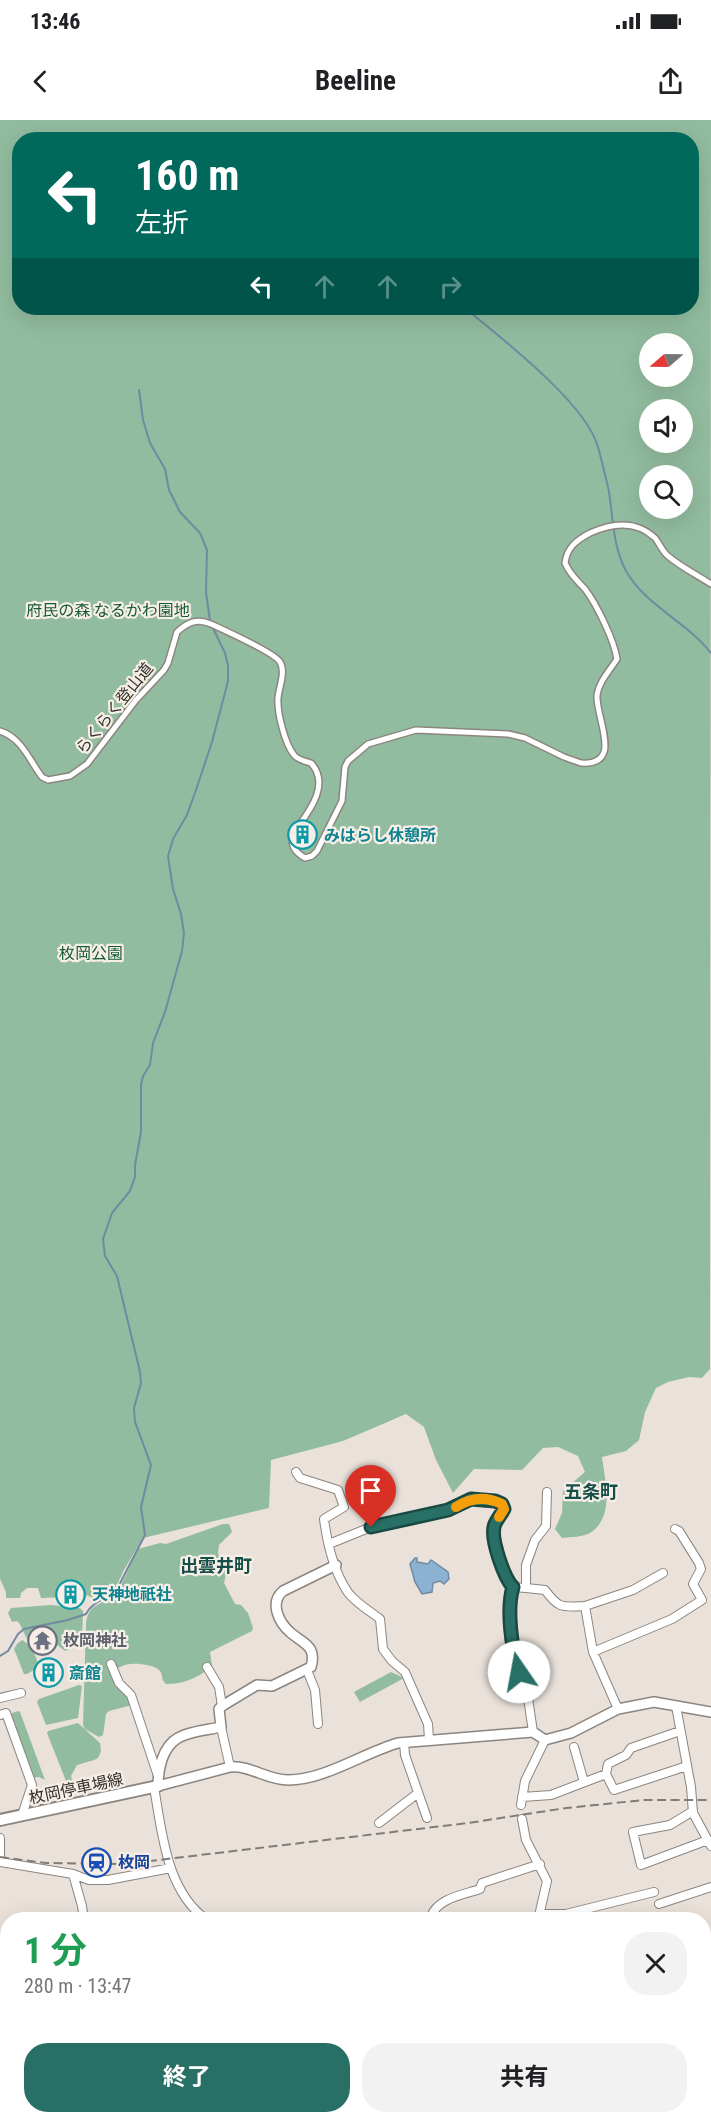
<!DOCTYPE html>
<html lang="ja">
<head>
<meta charset="utf-8">
<style>
	:root { --surface:#fff; --page:#f2f2f2; --text:#202124; --muted:#757577; --accent:#286f65 }
	body { margin:0; font-family:"Roboto Condensed","Noto Sans JP",sans-serif; background:var(--page); color:var(--text); height:100vh; display:flex; flex-direction:column; font-size:22px; white-space:nowrap }
	* { box-sizing:border-box; margin:0 }
	p { font-size:20px; color:var(--muted) }
	.icon { flex:none; width:33px; height:33px; fill:none; stroke:currentColor; stroke-width:2; stroke-linecap:round; stroke-linejoin:round }
	.map { position:relative; flex:1; overflow:hidden }
	.sheet { position:absolute; left:0px; top:1792px; width:711px; height:212px; display:flex; flex-direction:column; background:var(--surface); border-radius:24px 24px 0 0; box-shadow:0 6px 24px #0002 }
	.sheet>* { flex:none }
	.guide { position:absolute; left:12px; top:12px; width:687px; height:183px; border-radius:24px; box-shadow:0 6px 24px #0002; background:#00695c; color:#fff; overflow:hidden }
	.needle { width:39px; rotate:250deg }
	.buttons { position:absolute; left:639px; top:213px; display:grid; gap:12px }
	.buttons a { display:grid; place-items:center; width:54px; height:54px; border-radius:50%; background:var(--surface); box-shadow:0 6px 24px #0002; font-size:30px }
	.pin { position:absolute; display:grid; place-items:center; width:51px; height:51px; color:#fff; margin:-62px -26px; border-radius:50% 50% 50% 0; rotate:-45deg; box-shadow:0 0 6px #0007 }
	.pin .icon { rotate:45deg }
	.me { position:absolute; width:66px; margin:-33px; rotate:348deg; stroke-linejoin:round; filter:drop-shadow(0 0 4px #0008) }
	.turn { display:flex; align-items:center; gap:21px; height:126px; padding:0 24px; font-size:27px }
	.turn .icon { width:78px; height:78px; stroke-width:2.5 }
	.turn b { display:block; font-size:42px; line-height:51px }
	.lanes { display:flex; align-items:center; height:57px; padding:0 24px; background:#0003; justify-content:center; gap:30px; direction:ltr }
	.lanes .off { opacity:.35 }
	.round { display:grid; place-items:center; flex:none; width:63px; height:63px; border-radius:24px; background:var(--page) }
	.overview { display:flex; align-items:center; justify-content:space-between; height:102px; padding:0 24px }
	h1 { font-size:36px; font-weight:700; line-height:45px; color:#1e9e55 }
	.action { display:flex; gap:12px; margin-top:auto; padding:12px 24px }
	.action a { flex:1; height:69px; border-radius:24px; background:var(--accent); color:#fff; font-size:24px; font-weight:700; line-height:69px; text-align:center }
	.action a+a { background:var(--page); color:var(--text) }
	.status { display:flex; justify-content:space-between; align-items:center; height:42px; padding:0 30px; background:var(--surface); direction:ltr }
	.status svg { height:16px; fill:currentColor }
	header { display:flex; justify-content:space-between; align-items:center; height:78px; padding:0 24px; background:var(--surface); font-size:27px; font-weight:700 }
	.map>svg:first-child { display:block }
	.green { fill:#92bc9f; fill-rule:evenodd }
	.water { fill:#8cb2d3; stroke:#718aa1; stroke-width:1.5 }
	.lines { fill:none; stroke-linecap:round; stroke-linejoin:round }
	.stream { stroke:#718aa1; stroke-width:2 }
	.pedestrian-casing { stroke:#8c857f; stroke-width:8 }
	.minor-casing { stroke:#8c857f; stroke-width:10 }
	.tertiary-casing { stroke:#8c857f; stroke-width:12 }
	.secondary-casing { stroke:#8c857f; stroke-width:14 }
	.pedestrian { stroke:#fff; stroke-width:5 }
	.minor { stroke:#fff; stroke-width:8 }
	.tertiary { stroke:#fff; stroke-width:9 }
	.secondary { stroke:#fff; stroke-width:10 }
	.rail { stroke:#817c77; stroke-width:2; stroke-dasharray:9 4.5; stroke-linecap:butt }
	.route-casing { stroke:#1a4842; stroke-width:15 }
	.route { stroke:#286f65; stroke-width:10 }
	.slow { stroke:#f59e0b; stroke-width:10 }
	.labels { text-anchor:middle; stroke-width:4.5; stroke-linejoin:round; paint-order:stroke }
	.park-label { font-size:16px; fill:#135b35; stroke:#f6eee7 }
	.street-label { font-size:16px; fill:#312e2b; stroke:#f6eee7 }
	.culture-label { font-size:16px; font-weight:bold; fill:#0d838f; stroke:#f6eee7; text-anchor:start }
	.worship-label { font-size:16px; font-weight:bold; fill:#5b616d; stroke:#f6eee7; text-anchor:start }
	.transit-label { font-size:16px; font-weight:bold; fill:#164399; stroke:#f6eee7; text-anchor:start }
	.neighbourhood-label { font-size:18px; font-weight:bold; fill:#154f47; stroke:#f6eee7 }
</style>
</head>
<body>
<div class="status"><b>13:46</b><svg viewBox="0 0 49 12"><path d="M0 12V9h3v3zM5 12V6h3v6zM10 12V3h3v9zM15 12V0h3v12zM26 1h20v11H26zM47 4h2v5h-2z"/></svg></div>
<header><svg class="icon" aria-label="back" viewBox="0 0 24 24"><path d="M15 5l-7 7 7 7"/></svg>Beeline<svg class="icon" aria-label="share" viewBox="0 0 24 24"><path d="M12 15V3M7 8l5-5 5 5M5 13v7h14v-7"/></svg></header>
<div class="map">
<svg width="711" height="2003" viewBox="0 0 711 2003">
	<rect width="100%" height="100%" fill="#e9e1da"/>
	<path class="green" d="M0 0H711L710 1249 702 1258 689 1257 668 1262 656 1268 645 1292 639 1320 626 1331 602 1337C605 1361 615 1397 590 1413 584 1417 570 1417 562 1418L555 1409 562 1393 563 1371 585 1352 578 1336 558 1327 543 1328 522 1350 474 1349 453 1373 436 1340 424 1307 406 1294 343 1321 271 1340 269 1388 143 1418 124 1450 114 1471 98 1481 87 1475 80 1482H67L76 1478 74 1471 68 1473 65 1477 41 1478 38 1468H27L21 1473 20 1478H6V1472L0 1459ZM20 20H692V188H20ZM650 224H682V256H650ZM650 290H682V322H650ZM650 356H682V388H650Z
		M223 1404H229L232 1412 219 1425 218 1433 226 1454 224 1463 235 1484 241 1485 248 1493 253 1508 252 1511 210 1532 212 1546C198 1558 184 1564 166 1564 161 1560 163 1555 160 1551 156 1545 137 1543 131 1544 124 1544 118 1548 112 1551L131 1578 132 1585 109 1591 106 1594 103 1615 99 1617 85 1609 83 1605 86 1503C89 1482 103 1486 115 1473 124 1463 131 1442 138 1429L160 1423 166 1424Z
		M51 1485 80 1488 83 1491 82 1523 65 1531 55 1523 29 1521C23 1515 23 1506 17 1501L12 1502 8 1493 11 1488Z
		M22 1520C31 1524 37 1538 39 1547L27 1554H24L14 1529 17 1524Z
		M391 1552 404 1558 360 1582 354 1572Z
		M79 1565 82 1566 78 1598 46 1605 37 1582 39 1579Z
		M18 1591 20 1592 45 1660 39 1657 32 1658 10 1594Z
		M78 1603 100 1623 101 1631 98 1638 94 1640 77 1645 71 1656 74 1668 70 1671 47 1613 48 1611Z"/>
	<path class="water" d="M415 1438H417V1442L428 1444 431 1440 448 1452 449 1459 444 1464 440 1461 433 1463 432 1472 422 1474 415 1462 410 1444Z"/>
	<g class="lines">
		<path class="stream" d="M465 188C501 218 586 283 598 327 602 342 606 357 609 372 613 398 613 427 626 451 646 486 687 502 711 533
			M139 270 143 300 150 323 165 349 169 370 180 392 200 413 207 430 206 472 210 501
			M0 1536 8 1531 18 1514 24 1509 68 1500 86 1494C92 1482 106 1479 116 1471L145 1415 141 1387 151 1345 135 1302 134 1288 141 1263 140 1252 117 1156 105 1136 103 1119 112 1093 130 1071 135 1057V1045L141 1012V965L143 956 150 945 153 923 165 892 182 831 184 813 181 794 173 769 168 736 173 719 187 695 196 670 212 622 228 561V546L225 533 212 506
			M0 1895 8 1899
			M84 1996 92 2003"/>
		<defs>
			<path id="pedestrian" d="M0 611C22 618 29 640 42 657L48 660 70 656 87 644 136 580 164 550 168 543 177 512C188 502 197 498 211 504 224 510 275 533 280 542 286 552 279 567 278 578 277 593 285 624 294 635 298 640 305 641 311 643 332 666 306 695 293 714 290 726 295 732 305 738L312 736 317 731 342 681 345 647 348 641 368 624 416 610 508 614 525 618 564 637 581 643C624 646 596 599 597 576 598 563 610 550 617 539 614 520 597 485 585 469 577 460 570 455 565 443 567 427 577 420 590 413 612 403 636 400 655 418 660 424 662 431 668 436 681 447 697 455 711 464"/>
			<path id="minor" d="M296 1352 300 1358 338 1370 344 1387 324 1399C327 1422 334 1451 347 1471 354 1482 370 1491 380 1499L383 1529 392 1541 405 1552 428 1604 429 1619
				M547 1372 546 1406 535 1420 526 1445V1468L545 1470C559 1489 562 1487 585 1486L593 1532 618 1589
				M329 1424 371 1407 448 1390 471 1379 495 1381 502 1384 504 1390 493 1408 499 1444 513 1467 526 1468
				M513 1467 510 1478 514 1529 528 1578 533 1612
				M585 1486 633 1470 663 1453
				M593 1532 672 1499 702 1480 693 1464 701 1449 699 1443 679 1411 675 1409
				M111 1544 119 1563 131 1575 158 1656
				M207 1547 219 1567 222 1586
				M307 1550 315 1570 318 1604
				M0 1578 21 1573
				M676 1586 691 1667 693 1693 711 1726
				M0 1595 6 1593 32 1665 22 1695
				M221 1607 230 1647
				M404 1622 405 1635 427 1698
				M574 1627 584 1662
				M606 1654 608 1644 626 1635 631 1628 680 1611
				M154 1667C162 1712 166 1771 207 1800
				M522 1677 551 1675 606 1654 614 1670 687 1646
				M521 1685 525 1661 545 1620
				M693 1691 670 1705 633 1712 641 1745 708 1720
				M522 1699 526 1720 547 1761 538 1800
				M379 1703 418 1673
				M0 1718V1737
				M0 1742 73 1754 89 1760H108L171 1748
				M73 1754 82 1786 84 1800
				M659 1784 711 1767
				M539 1794H566L654 1772
				M423 1800 431 1797
				M433 1800 431 1797C437 1778 463 1775 480 1769L482 1763 540 1744
				M0 1973 8 1970
				M75 1996 87 2003
				M106 1996 108 2003
				M296 1996 300 2003
				M396 1996 398 2003
				M44 2003 45 1996
				M224 2003 248 1996
				M404 2003 423 1996
				M479 2003 484 1996
				M611 2003 620 1999"/>
			<path id="tertiary" d="M336 1445 283 1471C269 1483 279 1503 291 1513 304 1524 317 1526 311 1547L272 1566 257 1565 222 1586 219 1589 221 1607C208 1610 190 1611 178 1618 162 1627 158 1650 158 1666L230 1647C250 1645 267 1660 288 1660 325 1660 363 1633 398 1623L533 1612 545 1620 571 1613 618 1589 654 1582 711 1592"/>
			<path id="secondary" d="M0 1700 158 1666"/>
		</defs>
		<use href="#pedestrian" class="pedestrian-casing"/>
		<use href="#minor" class="minor-casing"/>
		<use href="#tertiary" class="tertiary-casing"/>
		<use href="#secondary" class="secondary-casing"/>
		<use href="#pedestrian" class="pedestrian"/>
		<use href="#minor" class="minor"/>
		<use href="#tertiary" class="tertiary"/>
		<use href="#secondary" class="secondary"/>
		<path class="rail" d="M0 1737 46 1743 125 1744 468 1703 566 1688 644 1680H711"/>
	</g>
	<g class="lines">
		<defs>
			<path id="route" d="M371 1407 448 1390 471 1379 495 1381 502 1384 504 1389C501 1395 495 1401 494 1407 491 1420 504 1458 513 1467 506 1490 512 1530 519 1552"/>
		</defs>
		<use href="#route" class="route-casing"/>
		<use href="#route" class="route"/>
		<path class="slow" d="M456 1387C470 1378 486 1376 502 1384L504 1389 499 1397"/>
	</g>
	<defs>
		<symbol id="building-ring" viewBox="-11 -11 22 22"><circle r="9.5" fill="#f6eee7" stroke="#0f9aa8" stroke-width="1.5"/><path d="M-4-6H4V6H1V3H-1V6H-4ZM-2.5-4.3h1.7v1.8h-1.7ZM.8-4.3h1.7v1.8H.8ZM-2.5-1h1.7V.8h-1.7ZM.8-1h1.7V.8H.8Z" fill="#0f9aa8"/></symbol>
		<symbol id="temple-ring" viewBox="-11 -11 22 22"><circle r="9.5" fill="#f6eee7" stroke="#6b7280" stroke-width="1.5"/><path d="M0-6L5-2H3V0L6.5 2.5H4V6H1.5V3h-3V6H-4V2.5H-6.5L-3 0V-2H-5Z" fill="#6b7280"/></symbol>
		<symbol id="station-ring" viewBox="-11 -11 22 22"><circle r="9.5" fill="#f6eee7" stroke="#1a4fb4" stroke-width="1.5"/><path d="M-3-6H3Q5-6 5-4V2Q5 4 3 4L4.5 6H3L1.5 4h-3L-3 6H-4.5L-3 4Q-5 4-5 2V-4Q-5-6-3-6ZM-3.5-4v3h7v-3ZM-3.5 1v1.5H-2V1ZM2 1v1.5H3.5V1Z" fill="#1a4fb4"/></symbol>
	</defs>
	<g fill-rule="evenodd">
		<use href="#building-ring" x="286" y="698" width="33" height="33"/>
		<use href="#building-ring" x="54" y="1458" width="33" height="33"/>
		<use href="#temple-ring" x="26" y="1504" width="33" height="33"/>
		<use href="#building-ring" x="32" y="1536" width="33" height="33"/>
		<use href="#station-ring" x="80" y="1726" width="33" height="33"/>
	</g>
	<g class="labels">
		<g class="park-label">
			<text x="108" y="496">府民の森 なるかわ園地</text>
			<text x="91" y="839">枚岡公園</text>
		</g>
		<g class="street-label">
			<text transform="translate(114 588) rotate(-51)" y="6">らくらく登山道</text>
			<text transform="translate(76 1668) rotate(-12)" y="6">枚岡停車場線</text>
		</g>
		<g class="culture-label">
			<text x="324" y="721">みはらし休憩所</text>
			<text x="92" y="1480">天神地祇社</text>
			<text x="69" y="1559">斎館</text>
		</g>
		<g class="worship-label">
			<text x="63" y="1526">枚岡神社</text>
		</g>
		<g class="transit-label">
			<text x="118" y="1748">枚岡</text>
		</g>
		<g class="neighbourhood-label">
			<text x="591" y="1378">五条町</text>
			<text x="216" y="1452">出雲井町</text>
		</g>
	</g>
</svg>
<div class="buttons">
<a><svg class="needle" viewBox="-14 -14 28 28"><path d="M0-13l5 13h-10z" fill="#e53935"/><path d="M0 13l5-13h-10z" fill="#757577"/></svg></a>
<a><svg class="icon" aria-label="sound" viewBox="0 0 24 24"><path d="M4 9h4l5-4v14l-5-4H4zM17 9q2 3 0 6"/></svg></a>
<a><svg class="icon" aria-label="search" viewBox="0 0 24 24"><circle cx="10" cy="10" r="6"/><path d="M15 15l6 6"/></svg></a>
</div>
<div class="pin" style="left:371px;top:1407px;background:#d93025"><svg class="icon" aria-label="arrive" viewBox="0 0 24 24"><path d="M6 21V4h12l-3 4 3 4H6"/></svg></div>
<svg class="me" style="left:519px;top:1552px" viewBox="-20 -20 40 40"><circle r="19" fill="#fff"/><path d="M0-13L10 11 0 6-10 11z" fill="#286f65"/></svg>
<div class="guide">
<div class="turn"><svg class="icon" aria-label="left" viewBox="0 0 24 24"><path d="M17 20v-9H6M10 6l-5 5 5 5"/></svg><div><b>160 m</b>左折</div></div>
<div class="lanes"><svg class="icon" aria-label="left" viewBox="0 0 24 24"><path d="M17 20v-9H6M10 6l-5 5 5 5"/></svg><svg class="icon off" aria-label="ahead" viewBox="0 0 24 24"><path d="M12 20V5M6 11l6-6 6 6"/></svg><svg class="icon off" aria-label="ahead" viewBox="0 0 24 24"><path d="M12 20V5M6 11l6-6 6 6"/></svg><svg class="icon off" aria-label="right" viewBox="0 0 24 24"><path d="M7 20v-9h11M14 6l5 5-5 5"/></svg></div>
</div>
<section class="sheet">
<div class="overview"><div><h1>1 分</h1><p>280 m · 13:47</p></div><a class="round"><svg class="icon" aria-label="close" viewBox="0 0 24 24"><path d="M6 6l12 12M18 6L6 18"/></svg></a></div>
<div class="action"><a>終了</a><a>共有</a></div>
</section>
</div>
</body>
</html>
